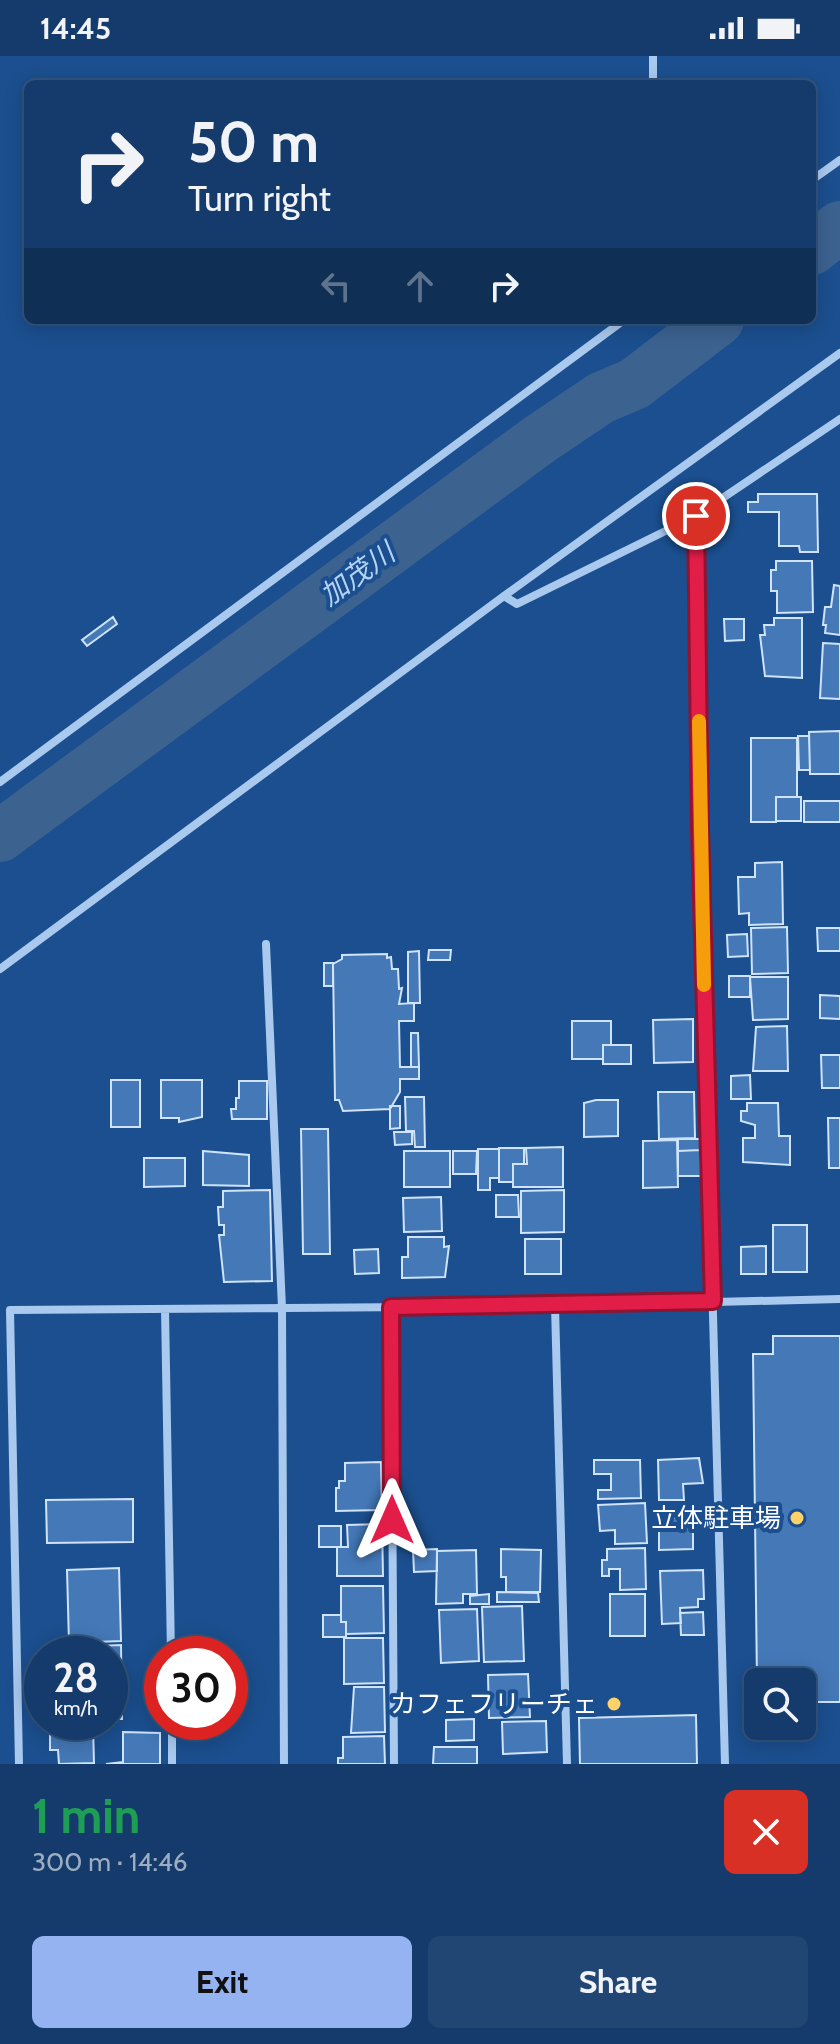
<!DOCTYPE html>
<html lang="en">
<head>
<meta charset="utf-8">
<style>
	:root { --surface:#143b6b; --page:#214673; --text:#f1f3f6; --muted:#9dadc1; --line:#33557e; --accent:#95b2f1 }
	body { margin:0; font-family:Cabin,"Noto Sans JP",sans-serif; background:var(--page); color:var(--text); height:100vh; display:flex; flex-direction:column; font-size:30px; white-space:nowrap }
	* { box-sizing:border-box; margin:0 }
	p { font-size:26px; color:var(--muted) }
	.icon { flex:none; width:44px; height:44px; fill:none; stroke:currentColor; stroke-width:2; stroke-linecap:round; stroke-linejoin:round }
	.map { position:relative; height:1708px; overflow:hidden }
	.side { display:flex; flex-direction:column; background:var(--surface); flex:1 }
	.side>* { flex:none }
	.guide { position:absolute; left:24px; top:24px; width:792px; height:244px; border-radius:12px; box-shadow:0 4px 20px #0003,0 0 0 2px var(--line); background:#143b6b; color:var(--text); overflow:hidden }
	.fabs { position:absolute; left:744px; top:1612px; display:grid; gap:16px }
	.fabs a { display:grid; place-items:center; width:72px; height:72px; border-radius:12px; background:var(--surface); box-shadow:0 4px 20px #0003,0 0 0 2px var(--line); font-size:40px }
	.speed { position:absolute; left:24px; top:1580px; display:flex; gap:16px; font-size:40px; font-weight:700; text-align:center }
	.speed>* { display:grid; place-content:center; width:104px; height:104px; border-radius:50%; background:var(--surface); box-shadow:0 4px 20px #0003,0 0 0 2px var(--line); line-height:1 }
	.speed small { font-size:20px; font-weight:400 }
	.speed .limit { border:12px solid #d22; background:#fff; color:#111 }
	.pin { position:absolute; display:grid; place-items:center; width:68px; height:68px; color:#fff; margin:-34px; border:4px solid #fff; border-radius:50%; box-shadow:0 2px 8px #0007 }
	.me { position:absolute; width:88px; margin:-44px; rotate:0deg; stroke-linejoin:round; filter:drop-shadow(0 0 6px #0008) }
	.turn { display:flex; align-items:center; gap:28px; height:168px; padding:0 32px; font-size:36px }
	.turn .icon { width:104px; height:104px; stroke-width:2.5 }
	.turn b { display:block; font-size:56px; line-height:68px }
	.lanes { display:flex; align-items:center; height:76px; padding:0 32px; background:#0003; justify-content:center; gap:40px; direction:ltr }
	.lanes .off { opacity:.35 }
	.round { display:grid; place-items:center; flex:none; width:84px; height:84px; border-radius:12px; background:var(--page) }
	.headline { display:flex; align-items:center; justify-content:space-between; height:136px; padding:0 32px }
	h1 { font-size:48px; font-weight:800; line-height:60px; color:#1e9e55 }
	.primary-button { display:flex; gap:16px; margin-top:auto; padding:16px 32px }
	.primary-button a { flex:1; height:92px; border-radius:12px; background:var(--accent); color:#111; font-size:32px; font-weight:800; line-height:92px; text-align:center }
	.primary-button a+a { background:var(--page); color:var(--text) }
	.status { display:flex; justify-content:space-between; align-items:center; height:56px; padding:0 40px; background:var(--surface); direction:ltr }
	.status svg { height:22px; fill:currentColor }
	.map>svg:first-child { display:block }
	.lines { fill:none; stroke-linecap:round; stroke-linejoin:round }
	.river { stroke:#3c6290; stroke-width:52 }
	.building { fill:#4478b7; stroke:#cfe3fa; stroke-width:2 }
	.minor { stroke:#a9c9ee; stroke-width:8 }
	.route-casing { stroke:#92132f; stroke-width:20 }
	.route { stroke:#e11d48; stroke-width:14 }
	.slow { stroke:#f59e0b; stroke-width:14 }
	.poi-dot { fill:#ffd166; stroke:#1b4f8f; stroke-width:3 }
	.labels { text-anchor:middle; stroke-width:8; stroke-linejoin:round; paint-order:stroke }
	.poi-label { font-size:26px; fill:#fff; stroke:#1b4f8f; text-anchor:end }
	.water-label { font-size:28px; font-style:italic; fill:#b5d3f5; stroke:#1b4f8f }
</style>
</head>
<body>
<div class="status"><b>14:45</b><svg viewBox="0 0 49 12"><path d="M0 12V9h3v3zM5 12V6h3v6zM10 12V3h3v9zM15 12V0h3v12zM26 1h20v11H26zM47 4h2v5h-2z"/></svg></div>
<div class="map">
<svg width="840" height="1708" viewBox="0 0 840 1708">
	<rect width="100%" height="100%" fill="#1b4f8f"/>
	<g class="lines">
		<path class="river" d="M812 193 840 171
			M0 780 540 383 601 342 634 328 718 264"/>
	</g>
	<path class="building" d="M758 438H817L818 496H800L799 490H779V456H748V446H758Z
		M776 505H812L813 556 777 557V535H771V514H776Z
		M834 529 840 530V579L825 577 826 569H823L825 551H831Z
		M113 561 117 568 87 590 82 584Z
		M774 562H802V622L765 620 760 579H765L764 569H774Z
		M724 563H744V584L725 585Z
		M823 587 840 588V643L820 642Z
		M840 675V718H810L809 676Z
		M798 680H809L810 714H799Z
		M751 682H797V741H776V766H751Z
		M776 741H801V765H776Z
		M804 745H840V766H804Z
		M782 806 783 868 749 869V857L739 858 738 821H755V807Z
		M787 871 788 917 752 918 751 872Z
		M817 872H840V895H818Z
		M747 878 748 900 728 901 727 879Z
		M429 894H451L450 904H428Z
		M419 895 420 947H408V896Z
		M387 898V902L391 901 392 913H398L399 933 402 932 399 948 414 947V965H399L400 1011H419V1023H400V1036L390 1053 343 1055 339 1044H335L333 908 342 903V899Z
		M324 907H333V930H324Z
		M729 920H750V941H729Z
		M750 921H788V963L753 964Z
		M820 939 840 940V963L820 962Z
		M693 963V1006L654 1007 653 964Z
		M572 965H611V989H603V1003H572Z
		M787 970 788 1015H753L756 971Z
		M411 977H418L419 1011H411Z
		M603 989H631V1008H603Z
		M821 999H840V1032H822Z
		M750 1019 751 1043H731V1020Z
		M111 1024H140V1071H111Z
		M161 1024H202V1061L179 1066V1062H161Z
		M239 1025H267V1063H232L231 1053H236V1042H239Z
		M658 1036H694L695 1082 659 1083Z
		M405 1041H424L425 1091H415L414 1075H406Z
		M596 1044H618V1080L584 1081V1047Z
		M747 1047H778L779 1080H790V1109L743 1106V1082H755V1069L741 1065V1055H747Z
		M390 1050H400V1072L390 1073Z
		M828 1062H840V1112H829Z
		M301 1073H328L330 1198H303Z
		M394 1076H412V1088L395 1089Z
		M700 1083V1094L678 1095V1083Z
		M677 1084 678 1131 643 1132V1085Z
		M563 1091V1131H513V1108H527L526 1092Z
		M499 1092H524V1108H513V1126H499Z
		M478 1093H499V1122H490V1134H478Z
		M700 1094 701 1120H678V1095Z
		M203 1095 249 1099V1130L203 1129Z
		M404 1095H450V1131H404Z
		M453 1095H477L476 1118H453Z
		M144 1102H185V1130L144 1131Z
		M270 1134 272 1225 224 1226 219 1179H224V1169H219L218 1151H223V1135Z
		M564 1134V1176L521 1177V1135Z
		M496 1139H518L519 1161H496Z
		M441 1141 442 1175 404 1176 403 1142Z
		M773 1169H807V1216H773Z
		M408 1181H444V1191L449 1190 445 1221 402 1222V1201H408Z
		M525 1183H561V1218H525Z
		M766 1190V1218H741V1191Z
		M378 1193 379 1217 355 1218 354 1194Z
		M773 1280H840V1646H802V1626L757 1627 753 1298H773Z
		M699 1402 703 1427 683 1428 684 1444H659L658 1404Z
		M594 1404H640L641 1442 598 1443V1434H611V1418H594Z
		M381 1406 382 1454 336 1455V1432H339V1425H345V1407Z
		M133 1443V1486L47 1487 46 1444Z
		M645 1447 647 1487 615 1488V1474L600 1475 598 1449Z
		M693 1461V1493L659 1494V1462Z
		M382 1468 383 1520H337V1491H348L347 1469Z
		M319 1470H341V1491H319Z
		M645 1492 646 1533 620 1534V1513H609V1520H602V1504H607V1493Z
		M437 1493V1515L414 1516 413 1494Z
		M501 1493 541 1494 540 1536H506V1521H501Z
		M476 1494 477 1538H463V1547L436 1548 437 1495Z
		M119 1512 121 1585 69 1587 67 1514Z
		M703 1514 704 1543H698V1551L680 1552 681 1567 662 1568 660 1515Z
		M341 1530H383L384 1577 346 1578V1566H341Z
		M497 1536 538 1537 539 1546H497Z
		M489 1538V1548H470V1540Z
		M610 1538H645V1580H610Z
		M522 1550 524 1605 484 1606 482 1551Z
		M477 1553 479 1605 441 1607 439 1554Z
		M703 1556 704 1579H681L680 1557Z
		M323 1559H341V1566H346V1581H323Z
		M344 1582H383L384 1627 344 1628Z
		M121 1589 122 1663H110V1598H69V1591Z
		M528 1618 530 1661 489 1662 488 1619Z
		M354 1631H384L385 1676 351 1677Z
		M696 1659 697 1708H580L579 1662Z
		M474 1663V1684L446 1685V1664Z
		M546 1665 547 1696 503 1698 502 1666Z
		M93 1670 94 1707 59 1708 58 1694H50V1679L59 1678V1671Z
		M123 1676 160 1677V1708H106L123 1706Z
		M384 1680 385 1708H338V1702H343V1681Z
		M434 1691H477V1708H433Z"/>
	<g class="lines">
		<path class="minor" d="M653 28V0
			M812 124 840 104
			M696 460 700 772 725 1708
			M504 540 517 548 696 460 840 363
			M0 726 624 264
			M266 888 282 1252 284 1708
			M0 913 504 540 840 297
			M555 1250 840 1243
			M391 1251 394 1708
			M165 1253 171 1598
			M172 1666V1708
			M19 1708 10 1254 555 1250 567 1708"/>
	</g>
	<g class="lines">
		<defs>
			<path id="route" d="M392 1464 391 1251 713 1245 700 772 696 460"/>
		</defs>
		<use href="#route" class="route-casing"/>
		<use href="#route" class="route"/>
		<path class="slow" d="M699 665 704 929"/>
	</g>
	<g class="poi-dot">
		<circle cx="797" cy="1462" r="8"/>
		<circle cx="614" cy="1648" r="8"/>
	</g>
	<g class="labels">
		<g class="poi-label">
			<text x="781" y="1471">立体駐車場</text>
			<text x="598" y="1657">カフェフリーチェ</text>
		</g>
		<g class="water-label">
			<text transform="translate(357 518) rotate(-36)" y="10">加茂川</text>
		</g>
	</g>
</svg>
<div class="fabs">
<a><svg class="icon" aria-label="search" viewBox="0 0 24 24"><circle cx="10" cy="10" r="6"/><path d="M15 15l6 6"/></svg></a>
</div>
<div class="speed"><div>28<small>km/h</small></div><div class="limit">30</div></div>
<div class="pin" style="left:696px;top:460px;background:#d93025"><svg class="icon" aria-label="arrive" viewBox="0 0 24 24"><path d="M6 21V4h12l-3 4 3 4H6"/></svg></div>
<svg class="me" style="left:392px;top:1464px" viewBox="-20 -20 40 40"><path d="M0-17L14 15 0 8-14 15z" fill="#e11d48" stroke="#fff" stroke-width="4"/></svg>
<div class="guide">
<div class="turn"><svg class="icon" aria-label="right" viewBox="0 0 24 24"><path d="M7 20v-9h11M14 6l5 5-5 5"/></svg><div><b>50 m</b>Turn right</div></div>
<div class="lanes"><svg class="icon off" aria-label="left" viewBox="0 0 24 24"><path d="M17 20v-9H6M10 6l-5 5 5 5"/></svg><svg class="icon off" aria-label="ahead" viewBox="0 0 24 24"><path d="M12 20V5M6 11l6-6 6 6"/></svg><svg class="icon" aria-label="right" viewBox="0 0 24 24"><path d="M7 20v-9h11M14 6l5 5-5 5"/></svg></div>
</div>
</div>
<section class="side">
<div class="headline"><div><h1>1 min</h1><p>300 m · 14:46</p></div><a class="round" style="background:#d93025;color:#fff"><svg class="icon" aria-label="close" viewBox="0 0 24 24"><path d="M6 6l12 12M18 6L6 18"/></svg></a></div>
<div class="primary-button"><a>Exit</a><a>Share</a></div>
</section>
</body>
</html>
